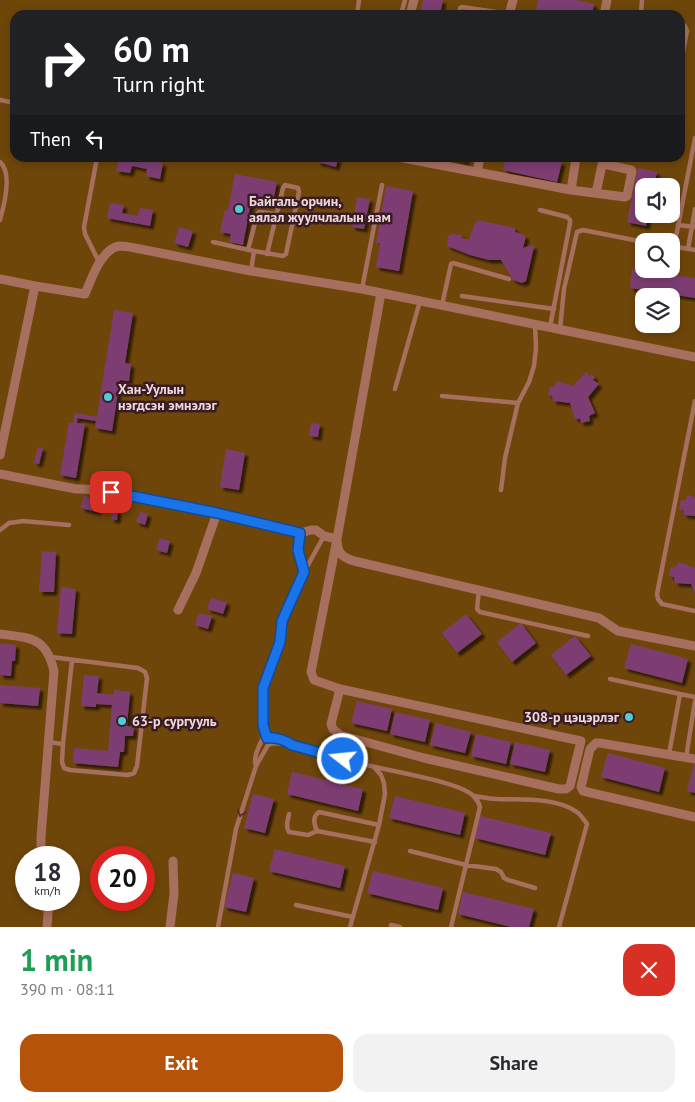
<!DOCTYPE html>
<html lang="en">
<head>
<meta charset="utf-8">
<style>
	:root { --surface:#fff; --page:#f2f2f3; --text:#2b2b33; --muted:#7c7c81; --accent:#b45309 }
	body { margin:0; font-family:"PT Sans",sans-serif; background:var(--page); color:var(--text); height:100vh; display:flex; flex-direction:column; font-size:19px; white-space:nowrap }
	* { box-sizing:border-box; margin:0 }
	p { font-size:16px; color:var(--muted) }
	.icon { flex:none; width:28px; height:28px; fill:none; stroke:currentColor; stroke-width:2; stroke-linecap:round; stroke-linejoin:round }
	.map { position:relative; height:927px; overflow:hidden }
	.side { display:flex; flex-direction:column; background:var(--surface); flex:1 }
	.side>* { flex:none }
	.guide { position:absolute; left:10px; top:10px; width:675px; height:152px; border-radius:15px; box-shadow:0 2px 8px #0003; background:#202124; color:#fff; overflow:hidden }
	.fabs { position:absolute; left:635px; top:178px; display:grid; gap:10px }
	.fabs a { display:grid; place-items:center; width:45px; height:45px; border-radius:10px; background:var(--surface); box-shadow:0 2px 8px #0003; font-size:25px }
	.speed { position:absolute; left:15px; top:846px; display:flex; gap:10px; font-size:25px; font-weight:700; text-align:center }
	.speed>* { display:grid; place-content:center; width:65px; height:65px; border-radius:50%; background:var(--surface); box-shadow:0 2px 8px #0003; line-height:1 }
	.speed small { font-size:12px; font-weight:400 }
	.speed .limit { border:8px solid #d22; background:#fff; color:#111 }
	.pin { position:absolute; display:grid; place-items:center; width:42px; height:42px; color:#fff; margin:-21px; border-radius:10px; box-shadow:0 2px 8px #0006 }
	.me { position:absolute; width:55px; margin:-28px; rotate:286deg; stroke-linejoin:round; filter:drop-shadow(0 0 4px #0008) }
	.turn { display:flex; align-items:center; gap:18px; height:105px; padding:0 20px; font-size:22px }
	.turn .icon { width:65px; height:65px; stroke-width:2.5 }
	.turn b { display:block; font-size:35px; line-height:42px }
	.then { display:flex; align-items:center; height:48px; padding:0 20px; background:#0003; gap:10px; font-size:19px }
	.round { display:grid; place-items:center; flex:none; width:52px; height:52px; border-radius:15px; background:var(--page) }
	.headline { display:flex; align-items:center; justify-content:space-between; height:85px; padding:0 20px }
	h1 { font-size:30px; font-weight:700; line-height:38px; color:#1e9e55 }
	.action { display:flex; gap:10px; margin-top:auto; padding:10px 20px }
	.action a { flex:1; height:58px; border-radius:15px; background:var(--accent); color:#fff; font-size:20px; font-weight:700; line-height:58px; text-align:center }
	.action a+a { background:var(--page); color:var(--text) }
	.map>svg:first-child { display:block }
	.green { fill:#6f460a; fill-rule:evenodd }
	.building { fill:#7d3e73; filter:url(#shadow) }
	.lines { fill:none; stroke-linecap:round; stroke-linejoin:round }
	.lane { stroke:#a76f5d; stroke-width:4.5 }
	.street { stroke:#a76f5d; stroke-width:9 }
	.oneway { stroke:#543132 }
	.route-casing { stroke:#114b97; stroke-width:12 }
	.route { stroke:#1a73e8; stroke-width:9 }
	.poi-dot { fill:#52cbd8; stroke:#391c23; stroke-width:2 }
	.labels { text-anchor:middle; stroke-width:5; stroke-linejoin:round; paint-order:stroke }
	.poi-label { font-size:14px; font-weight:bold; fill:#edd9dc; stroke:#391c23; text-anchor:start }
</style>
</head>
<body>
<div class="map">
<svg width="695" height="927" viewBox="0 0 695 927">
	<defs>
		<filter id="shadow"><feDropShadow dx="3.5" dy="3.5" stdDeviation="1" flood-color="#0009"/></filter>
	</defs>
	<rect width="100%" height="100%" fill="#43262d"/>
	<path class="green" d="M0 0H695V927H0ZM15 15H680V158H15ZM644 186H671V214H644ZM644 241H671V269H644ZM644 296H671V324H644ZM26 858H69V900H26ZM101 858H144V900H101Z"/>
	<path class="building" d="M423 0H443L440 15H420Z
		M538 0H576L594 4 592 15H550L536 12Z
		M119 158H134L163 163 160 179 146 176 147 169 132 166 130 173 116 171Z
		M318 158H338L336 167 317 162Z
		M448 158H467L466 162Z
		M506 158H540L562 162 557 182 503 170Z
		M638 168 657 172 654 186H644V214H649L646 226 627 222Z
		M235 174 277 182 273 202 253 198 251 207H250L243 245 229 242 231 234 220 232 225 210 228 211Z
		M386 186 413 191 399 271 376 267 380 243H376Z
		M357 197 370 199 364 229 352 227Z
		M110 203 124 205 122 213 138 216 140 208 153 210 150 226 107 218Z
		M478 220 515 228V232L526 236 523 248 532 245 534 247 526 281 522 283 513 280 501 260H489L470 255 447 246 448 236 452 234 462 235 461 238 469 240 474 225Z
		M179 227 193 231 188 247 174 243Z
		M632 269 695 278V298L630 288Z
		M114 310 133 313 125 363 131 364 129 381 120 380 112 431 95 428 96 421 77 418V423L85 424 76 478 60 475 69 422 73 423 75 413 97 417Z
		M586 372 590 376 591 374 595 377 593 380 599 384 588 397 595 413 589 416 590 421 581 423 580 419H575L570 403 553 401 552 396 548 395 550 386 554 387 557 381 573 386Z
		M311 423 320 424 318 437 309 436Z
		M38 447 43 448 39 464 34 463Z
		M226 449 245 453 239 490 220 487Z
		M688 495 695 497V516L684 515 683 510 679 509 681 500 685 501Z
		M84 496 100 501 97 512 81 508Z
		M113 509 118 510 117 520 111 519Z
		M140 512 148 514 145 525 136 522Z
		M160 538 170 541 167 553 156 550Z
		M42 551 56 552 54 592H39Z
		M679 562 695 568V594L691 584 675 583 674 577 669 576 671 567 675 568Z
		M61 587 76 589 72 634 57 633Z
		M211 598 227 602 223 614 207 609Z
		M199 613 212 616 208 629 195 625Z
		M466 614 482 634 457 653 442 633Z
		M521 623 536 643 512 662 497 642Z
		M575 636 591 656 566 675 551 655Z
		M0 643 16 645 15 661H12L11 676 0 675Z
		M631 644 688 659 682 683 624 668Z
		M84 675 99 676 97 693 113 695 114 690 130 692 127 726 134 727 133 736H125L124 752H120L118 767 73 763 74 748 108 751 112 705 96 704V707L81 706Z
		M0 685 40 688 38 706 0 703Z
		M357 701 392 709 387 731 351 723Z
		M395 712 430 720 425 742 390 734Z
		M436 723 471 732 465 753 430 745Z
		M476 734 511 742 506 764 471 756Z
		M515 742 550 750 545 772 510 764Z
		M608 753 665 768 659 792 601 777Z
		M694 764H695V793L687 791Z
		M292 772 363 789 358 811 287 794Z
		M253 794 274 799 265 833 244 828Z
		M395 796 465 813 460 835 389 818Z
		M480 816 551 833 545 855 475 838Z
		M275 849 345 866 340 888 269 871Z
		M373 871 443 888 438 910 367 893Z
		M233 873 254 878 246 912 224 907Z
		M463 892 534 909 529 927H511L458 914Z"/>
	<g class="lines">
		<path class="lane" d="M642 0 641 12 644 15
			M357 15 359 0
			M401 15 405 0
			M459 15 460 8 462 7 510 14
			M680 22 685 26 687 31 680 67
			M0 100 15 103
			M97 158 84 227 85 234 99 262
			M205 158H206
			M0 162C13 173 4 206 0 220
			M540 210 567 217 570 220V223L550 327
			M678 225 695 227
			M213 242 254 251 283 256 286 254 299 192 298 188 285 185 283 188 267 254
			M671 246 695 250
			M674 247 695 138
			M688 249 695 209
			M248 250 257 215 259 212 276 214
			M251 271 254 251
			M362 289 382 185
			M462 296 554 309
			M442 305 451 264 453 263 509 279
			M560 329 564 289 577 232 583 230 644 242
			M395 389 420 301
			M442 396 518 403
			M695 401 657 594 658 599 662 604 695 611
			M501 490 505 458 518 403 529 382 534 366 536 348 535 324
			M0 530 9 523 23 521 69 525
			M304 572 324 536
			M479 590 477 609 480 612 588 636
			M51 657 138 668 145 672 147 678 137 766 134 773 128 775 70 770 64 768 62 762 63 744 72 660
			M610 679 680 694
			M267 738 263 725V688L280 642 282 621 304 572 298 549 300 533
			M48 742 63 744
			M669 754 680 694 695 697
			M686 758 695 701
			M256 766C253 758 258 748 262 740L273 737 291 744
			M474 796C481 797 489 799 497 799 521 800 556 797 577 812 581 815 584 820 587 824L559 927
			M289 814C288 820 285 826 289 832L308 835 317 831 375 842
			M317 831C314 824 312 817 319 812L379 825
			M410 851 466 865 496 869 501 872 504 878 508 880 535 888
			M296 905 353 917
			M391 925 400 927
			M218 927 236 829 256 766 268 745C279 739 311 750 324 754 349 761 373 767 399 772 420 777 442 780 462 789 471 793 477 797 480 807L451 927
			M350 927 379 825 385 794 384 783 381 775 374 767"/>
		<path class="street" d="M410 15 414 0
			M509 15 513 0
			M604 15 607 0
			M403 158 571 190 625 197 627 196 632 171 631 170 604 164 602 165 596 193
			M477 172 480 158
			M571 190 576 158
			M0 279 35 286 0 455
			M35 286 85 294C91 280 101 249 119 246 124 246 130 247 135 248L251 271 362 289 695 357
			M381 293 337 539C337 552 341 557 354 561L599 618 618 631 695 646
			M0 474 76 489C104 488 130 495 157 501 205 510 252 521 300 533L311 530H316L324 536 337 539 311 672 314 680 340 689 581 741 570 786 566 789H559L424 758 340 735 333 729 331 724 340 689
			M178 610 196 573 217 513
			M0 634C31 638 46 637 54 671L41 837V858
			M695 759 600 743H596L590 749 581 787 583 791 695 817
			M47 927 49 900
			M170 927 174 894 173 861"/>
	</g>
	<defs><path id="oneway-chevron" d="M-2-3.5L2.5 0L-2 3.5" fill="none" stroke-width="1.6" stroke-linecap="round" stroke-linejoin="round" transform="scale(1.25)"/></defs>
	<use class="oneway" href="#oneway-chevron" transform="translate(241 813) rotate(108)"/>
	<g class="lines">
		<defs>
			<path id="route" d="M111 492 217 513 300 533 298 550 304 572 282 621 280 642 263 688V725L267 738C275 737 285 740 292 745L343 759"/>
		</defs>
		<use href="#route" class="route-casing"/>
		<use href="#route" class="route"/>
	</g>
	<g class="poi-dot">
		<circle cx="239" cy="209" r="5"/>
		<circle cx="108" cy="397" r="5"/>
		<circle cx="629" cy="717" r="5"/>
		<circle cx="122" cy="721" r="5"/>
	</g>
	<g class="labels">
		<g class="poi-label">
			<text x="249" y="206">Байгаль орчин,<tspan x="249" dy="16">аялал жуулчлалын яам</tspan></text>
			<text x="118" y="394">Хан-Уулын<tspan x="118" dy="16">нэгдсэн эмнэлэг</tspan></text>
			<text x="619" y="722" text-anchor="end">308-р цэцэрлэг</text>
			<text x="132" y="726">63-р сургууль</text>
		</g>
	</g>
</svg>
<div class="fabs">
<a><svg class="icon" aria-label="sound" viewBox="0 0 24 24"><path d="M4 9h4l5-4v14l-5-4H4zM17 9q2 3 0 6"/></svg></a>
<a><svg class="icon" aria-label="search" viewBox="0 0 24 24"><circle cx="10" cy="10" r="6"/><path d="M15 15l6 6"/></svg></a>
<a><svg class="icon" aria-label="layers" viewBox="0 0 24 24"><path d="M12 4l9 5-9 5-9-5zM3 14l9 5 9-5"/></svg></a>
</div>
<div class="speed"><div>18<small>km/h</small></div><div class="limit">20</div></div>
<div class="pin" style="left:111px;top:492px;background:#d93025"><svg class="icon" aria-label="arrive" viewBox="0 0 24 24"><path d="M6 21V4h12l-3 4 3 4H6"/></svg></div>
<svg class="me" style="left:343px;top:759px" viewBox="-20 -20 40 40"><circle r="17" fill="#1a73e8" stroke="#fff" stroke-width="3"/><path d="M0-11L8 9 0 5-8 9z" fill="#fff"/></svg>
<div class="guide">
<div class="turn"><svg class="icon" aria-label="right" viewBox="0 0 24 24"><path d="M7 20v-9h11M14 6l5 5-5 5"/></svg><div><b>60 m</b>Turn right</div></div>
<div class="then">Then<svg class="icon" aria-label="left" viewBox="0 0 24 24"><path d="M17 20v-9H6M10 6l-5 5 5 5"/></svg></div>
</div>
</div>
<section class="side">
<div class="headline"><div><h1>1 min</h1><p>390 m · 08:11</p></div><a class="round" style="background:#d93025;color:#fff"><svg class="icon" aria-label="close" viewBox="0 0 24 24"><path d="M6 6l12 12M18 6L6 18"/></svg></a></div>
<div class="action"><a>Exit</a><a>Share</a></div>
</section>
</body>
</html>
